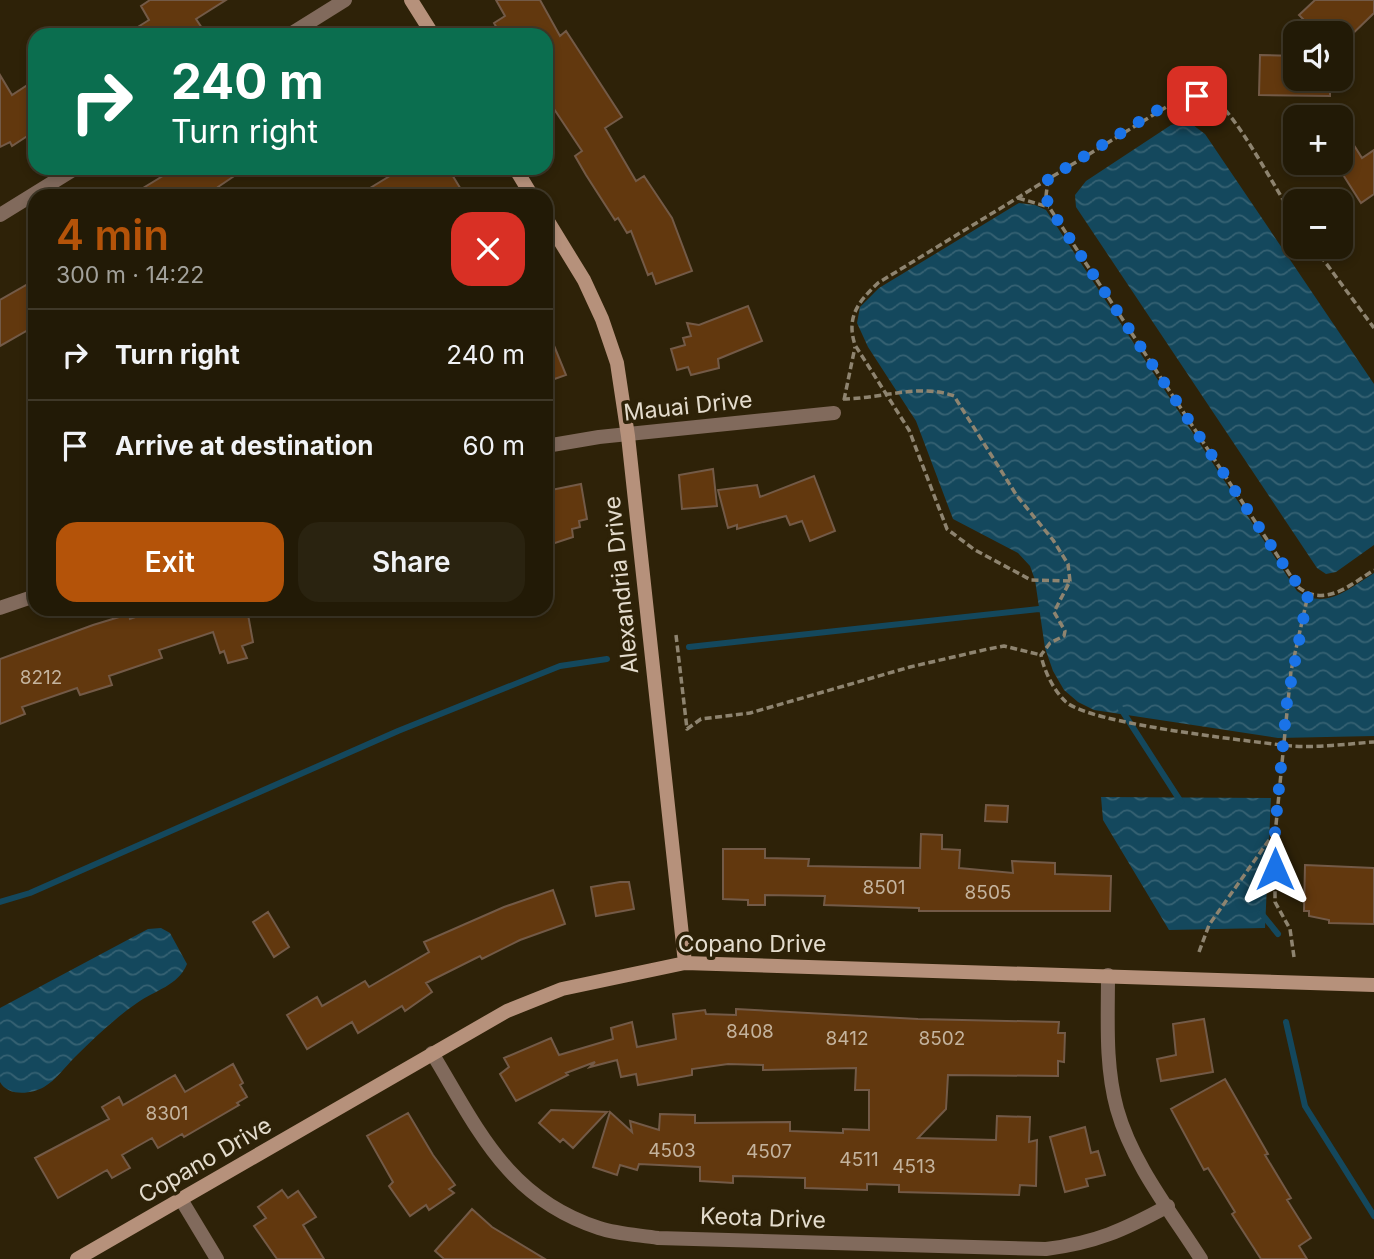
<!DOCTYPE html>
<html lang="en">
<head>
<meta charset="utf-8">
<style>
	:root { --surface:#221a06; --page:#2a2310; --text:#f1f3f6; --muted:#a2a19b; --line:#3f3828; --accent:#b45309 }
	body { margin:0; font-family:Inter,sans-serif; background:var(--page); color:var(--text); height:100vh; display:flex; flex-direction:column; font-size:26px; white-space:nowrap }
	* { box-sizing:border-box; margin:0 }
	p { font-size:23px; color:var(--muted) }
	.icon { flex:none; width:38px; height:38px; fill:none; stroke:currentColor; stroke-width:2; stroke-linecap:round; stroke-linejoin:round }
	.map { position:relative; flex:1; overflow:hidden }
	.sheet { position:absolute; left:28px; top:189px; width:525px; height:427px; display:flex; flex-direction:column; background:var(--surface); border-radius:21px; box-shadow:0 4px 10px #0003,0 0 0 2px var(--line) }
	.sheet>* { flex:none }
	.banner { position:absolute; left:28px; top:28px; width:525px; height:147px; border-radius:21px; box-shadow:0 4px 10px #0003,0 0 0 2px var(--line); background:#0b6e4f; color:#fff; overflow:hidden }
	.controls { position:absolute; left:1283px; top:21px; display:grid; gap:14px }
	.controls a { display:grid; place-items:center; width:70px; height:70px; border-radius:14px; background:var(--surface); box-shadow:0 4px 10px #0003,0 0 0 2px var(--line); font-size:35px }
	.pin { position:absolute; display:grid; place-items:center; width:60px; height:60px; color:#fff; margin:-30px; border-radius:14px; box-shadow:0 4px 10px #0006 }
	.me { position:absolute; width:77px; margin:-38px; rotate:0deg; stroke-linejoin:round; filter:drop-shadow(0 0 5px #0008) }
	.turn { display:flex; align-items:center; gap:24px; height:147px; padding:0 28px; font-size:32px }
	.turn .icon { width:91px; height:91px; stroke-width:2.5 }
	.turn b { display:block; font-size:49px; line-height:60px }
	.round { display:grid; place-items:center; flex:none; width:74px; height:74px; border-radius:21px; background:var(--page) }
	.overview { display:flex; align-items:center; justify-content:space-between; height:119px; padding:0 28px }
	h1 { font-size:42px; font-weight:600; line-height:52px; color:var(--accent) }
	.button { display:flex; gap:14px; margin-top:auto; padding:14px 28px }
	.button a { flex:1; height:80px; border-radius:21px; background:var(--accent); color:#fff; font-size:28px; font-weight:600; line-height:80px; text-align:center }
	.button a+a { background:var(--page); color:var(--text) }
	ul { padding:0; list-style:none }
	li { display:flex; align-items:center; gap:21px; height:91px; padding:0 28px; border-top:2px solid var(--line) }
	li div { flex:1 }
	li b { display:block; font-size:26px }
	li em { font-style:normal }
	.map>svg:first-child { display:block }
	.water { fill:url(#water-waves) }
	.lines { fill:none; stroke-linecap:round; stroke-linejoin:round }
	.stream { stroke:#14485d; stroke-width:6 }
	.building { fill:#62380e; stroke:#735a47; stroke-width:2 }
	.path { stroke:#8e8470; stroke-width:3.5; stroke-dasharray:7 3.5; stroke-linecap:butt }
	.street { stroke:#816a5c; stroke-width:14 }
	.secondary { stroke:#b6917b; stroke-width:14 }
	.route { stroke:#1a73e8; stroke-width:12; stroke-dasharray:0 21.6 }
	.labels { text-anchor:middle; stroke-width:7; stroke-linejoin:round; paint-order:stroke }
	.number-label { font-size:19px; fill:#c4b39d }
	.street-label { font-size:23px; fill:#e4dccd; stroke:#2e2208 }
</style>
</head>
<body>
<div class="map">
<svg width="1374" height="1259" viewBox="0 0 1374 1259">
	<defs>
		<pattern id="water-waves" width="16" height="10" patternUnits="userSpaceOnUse" patternTransform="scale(1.75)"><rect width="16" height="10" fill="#14485d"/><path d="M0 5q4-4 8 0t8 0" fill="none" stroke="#366273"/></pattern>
	</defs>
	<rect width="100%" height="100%" fill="#2e2208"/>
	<path class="water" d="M1181 123 1193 125 1205 134 1374 384V545L1336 572 1326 574 1317 568 1076 207 1075 195 1086 181 1171 125Z
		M1019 203 1035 205 1046 210 1297 591C1326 611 1348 589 1374 573V736L1278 738 1094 710 1078 702 1064 690 1053 671 1045 648 1035 580 1030 566 1018 553 953 519 916 421 868 347 857 323 860 307 879 288Z
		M1101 797 1271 798 1265 928 1169 930 1103 820Z
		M161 928 170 933 187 964C178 986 155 990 137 1003 114 1019 95 1037 75 1057 66 1066 56 1080 44 1087 32 1094 8 1097 0 1082V1008L148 929Z"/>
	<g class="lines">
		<path class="stream" d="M689 647 1039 609 1047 611
			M1121 709 1181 802
			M0 902 30 893 398 731 560 666 607 659
			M1261 913 1278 934
			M1286 1022 1305 1106 1374 1216"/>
	</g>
	<path class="building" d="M150 0H226L196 19 202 28 191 35H125L149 20 141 6Z
		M496 0H540L560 36 566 31 622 117 605 128 636 181 644 176 672 218 692 271 656 284 652 273 648 275 631 231 627 233 618 218 615 220 586 175 575 156 582 151 546 97V35H501L494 23 505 16Z
		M1315 0H1374V13L1340 46V33H1317L1299 15Z
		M1260 55 1295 56V79H1330V96L1259 95Z
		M0 75 12 95 35 80V131L12 146 10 142 0 147Z
		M1340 123 1362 158 1374 150V194L1361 203 1340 170Z
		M176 168H246L218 187 224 196H130Z
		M403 168H448L465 196H357Z
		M35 280V326L0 346V300Z
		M748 306 762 341 718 359 719 368 691 375 688 367 677 370 671 349 685 345 683 338 691 336 687 323 699 325Z
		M546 326 566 375 546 382Z
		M713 469 717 506 682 509 679 475Z
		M814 476 835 531 810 541 802 521 790 525 786 516 737 529V525L728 528 718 490 757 485 760 497Z
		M581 484 587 519 579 521 580 527 572 529 573 537 552 544 546 491Z
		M159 609H247L253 642 242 646 247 658 228 663 224 651 220 653 213 632 159 650 162 658 109 676 112 685 80 695 77 688 22 707 25 714 0 724V659L93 625 129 614 130 619Z
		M986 805 1008 806 1007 822 985 821Z
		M921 834 942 835V849L960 850 959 868 1013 873 1012 861 1055 863V874L1111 876 1110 911H919V908L824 905 825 896 765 895V905H748V900L723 899V849H765V858L809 859 808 866 920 868Z
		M1305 865 1374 868V924L1329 923V920L1309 916V911H1304Z
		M620 882H629L634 909 596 916 591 887Z
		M553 890 565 924 520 940 482 959 480 956 426 983 432 992 405 1011 402 1006 358 1033 352 1022 307 1049 287 1015 317 997 322 1006 365 981 369 987 429 952 424 942 504 907Z
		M268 912 289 947 274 957 253 922Z
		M736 1009 918 1019 1059 1022 1058 1033H1065L1064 1062 1058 1061V1076L948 1075 946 1109 918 1138 996 1140 997 1116 1030 1117 1029 1142 1037 1140 1036 1186 1020 1185 1019 1195 899 1192V1185L867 1184V1190L838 1189 805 1188V1178L733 1176V1183L700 1181V1167L639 1164 637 1170 620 1165 617 1175 593 1167 610 1112 632 1132 630 1121 659 1130 660 1114 695 1115V1123L790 1122V1131L843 1133V1129L869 1130V1090H855L856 1068 763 1070V1065L728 1064 692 1069V1075L638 1085 636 1074 621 1077 617 1060 590 1067 595 1062 566 1073 568 1075 516 1101 500 1074 509 1067 504 1058 551 1038 559 1055 613 1039 611 1028 632 1022 637 1047 676 1039 673 1014 705 1010 706 1014 736 1015Z
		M1204 1019 1213 1072 1161 1081 1157 1059 1176 1055 1173 1024Z
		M233 1064 243 1083 240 1085 247 1097 237 1103 239 1105 184 1137 182 1134 158 1148 152 1138 122 1155 130 1168 112 1178 107 1170 58 1198 35 1158 109 1119 102 1107 119 1097 123 1105 175 1075 185 1092Z
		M1225 1079 1268 1154 1265 1155 1291 1198 1287 1200 1311 1238 1299 1246 1307 1259H1261L1232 1214 1235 1212 1208 1168 1204 1170 1171 1109Z
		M551 1110 607 1112 573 1148 563 1139 560 1142 539 1123Z
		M408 1113 433 1155 455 1185 449 1189 454 1193 429 1210 426 1205 410 1216 389 1186 393 1182 367 1136Z
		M1085 1127 1091 1153 1098 1151 1105 1175 1086 1179 1088 1186 1065 1192 1050 1137Z
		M282 1190 288 1198 298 1191 316 1217 303 1225 324 1259H277L254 1226 266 1218 258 1207Z
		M472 1209 492 1227 545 1259H444L435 1251Z"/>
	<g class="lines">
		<path class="path" d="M1048 179 1046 196 1049 207 1298 587C1325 608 1350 585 1374 570
			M1018 198 1049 207
			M1314 247 1374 328
			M843 399C879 399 920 383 954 396L1017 496 1053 540 1068 564 1070 581 1054 612 1065 631 1064 636 1050 643 1041 655C1044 671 1054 691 1066 702 1092 724 1242 740 1282 745 1312 749 1344 744 1374 742
			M844 400 855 347
			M1070 581 1031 580 975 550 947 529 909 430 855 345C846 317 858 302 878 283L1181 98C1191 96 1203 94 1213 99 1235 111 1278 194 1295 219
			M676 635 687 729 701 719 750 713 910 667 988 649 1004 646 1041 655
			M1199 952 1209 925 1274 833
			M1294 957 1290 929 1275 902V835L1291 671 1308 595"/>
		<path class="street" d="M289 35 345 0
			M0 215 76 168
			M546 446 599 437 834 413
			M0 608 35 596
			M1108 975C1108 1020 1105 1065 1117 1109 1132 1163 1171 1212 1201 1259
			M432 1053C478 1129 507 1198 599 1228 617 1234 639 1235 658 1238L1046 1249C1095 1243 1124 1230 1168 1206
			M182 1201 217 1259"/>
		<path class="secondary" d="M411 0 433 35
			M515 168 532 196
			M546 218 584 280 602 319 617 363 628 436 685 963
			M77 1259 507 1011 562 989 685 963 1374 985"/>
	</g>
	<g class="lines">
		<path class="route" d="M1197 96 1181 98 1164 106 1048 179 1046 196 1049 207 1291 576 1308 595 1287 702 1275 831V869"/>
	</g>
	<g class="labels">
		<g class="number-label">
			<text x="41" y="684">8212</text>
			<text x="884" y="894">8501</text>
			<text x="988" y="899">8505</text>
			<text x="750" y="1038">8408</text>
			<text x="847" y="1045">8412</text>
			<text x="942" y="1045">8502</text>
			<text x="167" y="1120">8301</text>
			<text x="672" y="1157">4503</text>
			<text x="769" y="1158">4507</text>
			<text x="859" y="1166">4511</text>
			<text x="914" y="1173">4513</text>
		</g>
		<g class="street-label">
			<text transform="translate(688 406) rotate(-6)" y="8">Mauai Drive</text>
			<text transform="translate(621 585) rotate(-96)" y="8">Alexandria Drive</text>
			<text x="752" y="952">Copano Drive</text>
			<text transform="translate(205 1160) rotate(-30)" y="8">Copano Drive</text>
			<text transform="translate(763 1218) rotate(2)" y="8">Keota Drive</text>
		</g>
	</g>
</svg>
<div class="controls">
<a><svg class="icon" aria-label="sound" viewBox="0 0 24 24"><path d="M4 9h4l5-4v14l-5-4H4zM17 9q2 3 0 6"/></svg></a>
<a>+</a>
<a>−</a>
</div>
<div class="pin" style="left:1197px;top:96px;background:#d93025"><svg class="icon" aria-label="arrive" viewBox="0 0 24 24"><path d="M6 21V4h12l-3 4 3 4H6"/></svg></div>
<svg class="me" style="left:1275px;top:869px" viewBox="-20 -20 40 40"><path d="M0-17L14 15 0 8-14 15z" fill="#1a73e8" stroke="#fff" stroke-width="4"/></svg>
<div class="banner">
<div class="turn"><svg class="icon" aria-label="right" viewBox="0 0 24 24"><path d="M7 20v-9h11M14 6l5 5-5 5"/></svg><div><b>240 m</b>Turn right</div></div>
</div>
<section class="sheet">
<div class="overview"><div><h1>4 min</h1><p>300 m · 14:22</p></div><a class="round" style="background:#d93025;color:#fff"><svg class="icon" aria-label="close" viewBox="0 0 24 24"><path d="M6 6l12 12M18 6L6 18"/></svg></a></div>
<ul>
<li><svg class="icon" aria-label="right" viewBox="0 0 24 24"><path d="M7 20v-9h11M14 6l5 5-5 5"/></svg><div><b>Turn right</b></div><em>240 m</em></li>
<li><svg class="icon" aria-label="arrive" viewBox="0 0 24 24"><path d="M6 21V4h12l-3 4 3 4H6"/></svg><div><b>Arrive at destination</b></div><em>60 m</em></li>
</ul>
<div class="button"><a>Exit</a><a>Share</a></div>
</section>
</div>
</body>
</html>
